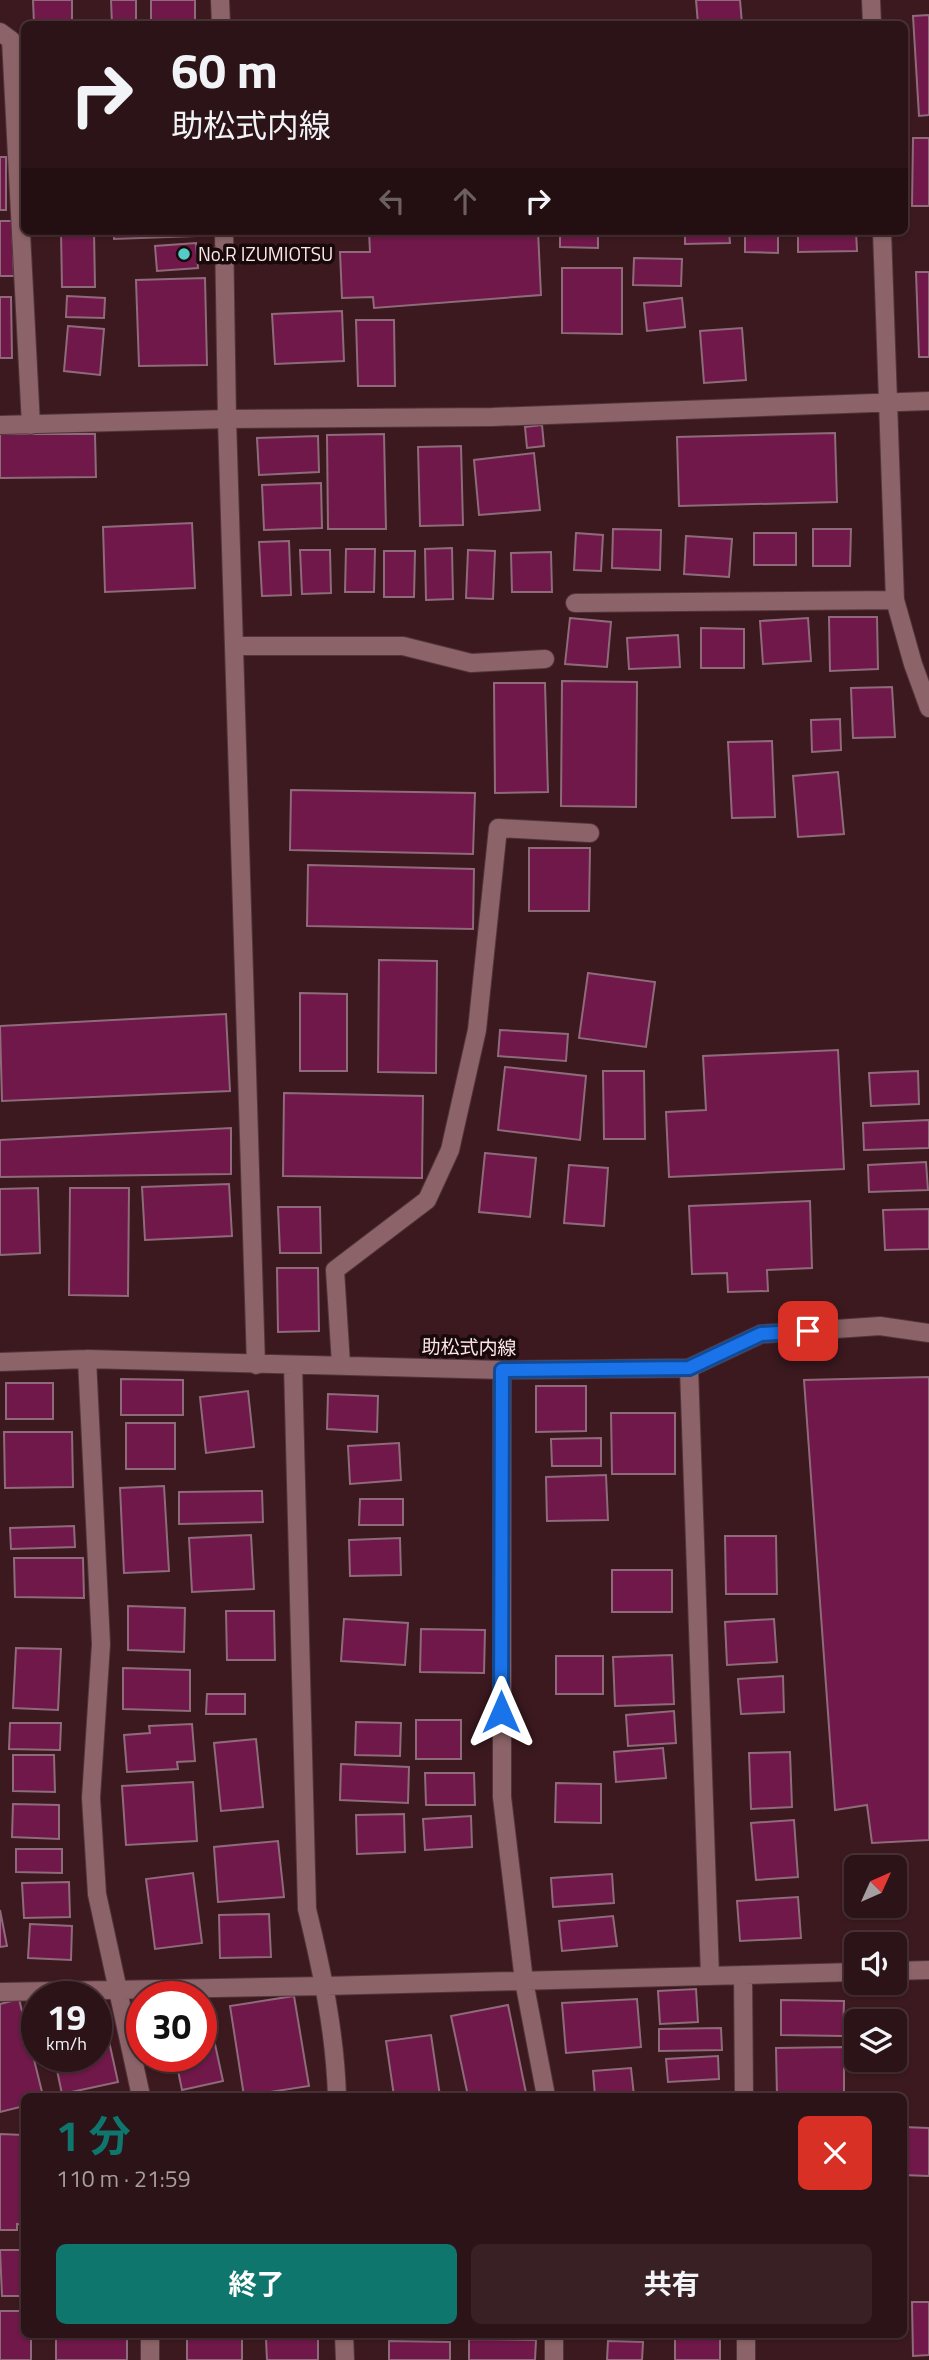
<!DOCTYPE html>
<html lang="ja">
<head>
<meta charset="utf-8">
<style>
	:root { --surface:#2c1317; --page:#382024; --text:#f1f3f6; --muted:#a69ea1; --line:#483236; --accent:#0f766e }
	body { margin:0; font-family:"Titillium Web","Noto Sans JP",sans-serif; background:var(--page); color:var(--text); height:100vh; display:flex; flex-direction:column; font-size:26px; white-space:nowrap }
	* { box-sizing:border-box; margin:0 }
	p { font-size:23px; color:var(--muted) }
	.icon { flex:none; width:38px; height:38px; fill:none; stroke:currentColor; stroke-width:2; stroke-linecap:round; stroke-linejoin:round }
	.map { position:relative; flex:1; overflow:hidden }
	.details { position:absolute; left:21px; top:2093px; width:886px; height:245px; display:flex; flex-direction:column; background:var(--surface); border-radius:10px; box-shadow:0 2px 5px #0004,0 0 0 2px var(--line) }
	.details>* { flex:none }
	.top-card { position:absolute; left:21px; top:21px; width:887px; height:214px; border-radius:10px; box-shadow:0 2px 5px #0004,0 0 0 2px var(--line); background:#2c1317; color:var(--text); overflow:hidden }
	.needle { width:46px; rotate:45deg }
	.fabs { position:absolute; left:844px; top:1855px; display:grid; gap:14px }
	.fabs a { display:grid; place-items:center; width:63px; height:63px; border-radius:10px; background:var(--surface); box-shadow:0 2px 5px #0004,0 0 0 2px var(--line); font-size:35px }
	.speed { position:absolute; left:21px; top:1981px; display:flex; gap:14px; font-size:35px; font-weight:700; text-align:center }
	.speed>* { display:grid; place-content:center; width:91px; height:91px; border-radius:50%; background:var(--surface); box-shadow:0 2px 5px #0004,0 0 0 2px var(--line); line-height:1 }
	.speed small { font-size:18px; font-weight:400 }
	.speed .limit { border:10px solid #d22; background:#fff; color:#111 }
	.pin { position:absolute; display:grid; place-items:center; width:60px; height:60px; color:#fff; margin:-30px; border-radius:14px; box-shadow:0 4px 10px #0006 }
	.me { position:absolute; width:77px; margin:-38px; rotate:0deg; stroke-linejoin:round; filter:drop-shadow(0 0 5px #0008) }
	.turn { display:flex; align-items:center; gap:24px; height:147px; padding:0 35px; font-size:32px }
	.turn .icon { width:91px; height:91px; stroke-width:2.5 }
	.turn b { display:block; font-size:49px; line-height:60px }
	.lanes { display:flex; align-items:center; height:66px; padding:0 35px; background:#0003; justify-content:center; gap:35px; direction:ltr }
	.lanes .off { opacity:.35 }
	.round { display:grid; place-items:center; flex:none; width:74px; height:74px; border-radius:10px; background:var(--page) }
	.overview { display:flex; align-items:center; justify-content:space-between; height:119px; padding:0 35px }
	h1 { font-size:42px; font-weight:700; line-height:52px; color:var(--accent) }
	.primary-button { display:flex; gap:14px; margin-top:auto; padding:14px 35px }
	.primary-button a { flex:1; height:80px; border-radius:10px; background:var(--accent); color:#fff; font-size:28px; font-weight:700; line-height:80px; text-align:center }
	.primary-button a+a { background:var(--page); color:var(--text) }
	.map>svg:first-child { display:block }
	.building { fill:#6f1849; stroke:#8f6a7a; stroke-width:2 }
	.lines { fill:none; stroke-linecap:round; stroke-linejoin:round }
	.street-casing { stroke:#51353a; stroke-width:20 }
	.street { stroke:#8b6368; stroke-width:18 }
	.route-casing { stroke:#114b97; stroke-width:18 }
	.route { stroke:#1a73e8; stroke-width:12 }
	.poi-dot { fill:#54cdc8; stroke:#18090b; stroke-width:2.5 }
	.labels { text-anchor:middle; stroke-width:7; stroke-linejoin:round; paint-order:stroke }
	.poi-label { font-size:19px; fill:#ffe7e9; stroke:#18090b; text-anchor:start }
	.street-label { font-size:19px; fill:#ffe7e9; stroke:#18090b }
</style>
</head>
<body>
<div class="map">
<svg width="929" height="2360" viewBox="0 0 929 2360">
	<rect width="100%" height="100%" fill="#3b191f"/>
	<path class="building" d="M33 0H72V24H34Z
		M111 0H136V24H112Z
		M151 0H195V24H151Z
		M696 0H740L742 24H698Z
		M929 15V115L919 116 913 16Z
		M913 138H929V206H912Z
		M0 157H6V210H0Z
		M0 221H12L14 276H0Z
		M61 231H94L95 287H62Z
		M114 231H196V236L114 239Z
		M250 231H322V234L251 236Z
		M369 231H538L541 295 374 308 373 297 342 298 340 252H370Z
		M560 231H598V248L560 247Z
		M685 231H729L730 243 685 244Z
		M745 231H778V253L745 252Z
		M798 231H856L857 251 798 252Z
		M196 243 198 268 157 271 155 246Z
		M634 258 682 259 681 286 633 285Z
		M562 268H622V334L562 333Z
		M916 272H929V357H919Z
		M205 278 207 365 139 366 136 280Z
		M67 296 105 298 104 318 66 317Z
		M0 297H11L12 358H0Z
		M682 298 685 327 647 331 644 303Z
		M342 311 344 361 275 364 272 314Z
		M356 320H394L395 386H358Z
		M68 326 104 329 100 375 64 371Z
		M742 328 746 380 704 383 700 331Z
		M542 425 544 446 527 448 525 427Z
		M835 433 837 502 679 506 677 437Z
		M0 434H95L96 477 0 478Z
		M384 434 386 529H328L327 435Z
		M318 436 319 472 259 475 257 438Z
		M461 446 463 525 420 526 418 447Z
		M534 453 540 510 479 515 474 460Z
		M321 483 322 528 264 530 262 485Z
		M192 523 195 588 105 592 103 527Z
		M613 529 661 530 660 570 612 568Z
		M813 529H851L850 566H813Z
		M576 533 603 535 601 571 574 570Z
		M754 533H796V565H754Z
		M686 536 732 539 729 577 684 574Z
		M289 541 291 595 262 596 259 542Z
		M452 548 453 599 426 600 425 549Z
		M346 549H375L374 592H345Z
		M300 550H330L331 593 302 594Z
		M468 550 495 551 493 599 466 598Z
		M384 551H415L414 597H384Z
		M551 552 552 592H512L511 553Z
		M829 617H877L878 669 830 671Z
		M570 618 611 622 607 667 565 664Z
		M808 618 811 661 763 664 760 621Z
		M701 628 744 629V668H701Z
		M678 635 680 667 629 669 627 638Z
		M562 681 637 682 636 807 561 806Z
		M494 683H545L548 792 495 793Z
		M892 687 895 737 853 738 851 688Z
		M840 719 841 750 812 752 811 720Z
		M772 741 775 817 732 818 728 742Z
		M838 772 844 834 798 837 793 776Z
		M291 790 475 793 473 854 290 850Z
		M529 848H590L589 911H529Z
		M308 865 474 869 473 929 307 926Z
		M379 960 437 961 436 1073 378 1072Z
		M588 973 655 982 646 1047 579 1038Z
		M300 993 347 994V1071H300Z
		M226 1014 230 1091 2 1101 0 1026Z
		M500 1030 568 1034 566 1061 498 1056Z
		M838 1050 844 1169 669 1177 666 1112 706 1110 703 1056Z
		M505 1067 586 1076 580 1140 498 1130Z
		M603 1071H644L645 1139H604Z
		M918 1071 919 1104 871 1106 869 1073Z
		M284 1093 423 1096 422 1178 283 1176Z
		M929 1120V1148L864 1150 863 1123Z
		M231 1128V1174L0 1177V1140Z
		M485 1153 536 1158 530 1217 479 1212Z
		M926 1162 928 1190 869 1192 868 1165Z
		M569 1165 608 1168 604 1226 564 1223Z
		M229 1184 232 1236 145 1240 142 1187Z
		M38 1188 40 1253 0 1255V1189Z
		M70 1188H129L128 1296 69 1295Z
		M810 1201 812 1268 767 1270 768 1291 728 1292 727 1273 692 1274 689 1206Z
		M278 1207H320L321 1253H280Z
		M929 1209V1249L885 1250 883 1210Z
		M277 1268H318L319 1331 278 1332Z
		M929 1377V1840L872 1843 867 1805 835 1810 804 1380Z
		M121 1379 183 1380V1415H121Z
		M6 1383H53V1419H6Z
		M536 1386H586V1431L536 1432Z
		M248 1391 254 1447 206 1453 200 1397Z
		M328 1394 378 1396 377 1432 327 1429Z
		M611 1413H675V1474H612Z
		M126 1423H175V1469H126Z
		M4 1432H72L73 1487 5 1488Z
		M601 1438V1466H552L551 1439Z
		M399 1443 401 1480 350 1484 348 1446Z
		M606 1475 608 1520 547 1521 546 1477Z
		M164 1486 169 1571 124 1573 120 1488Z
		M262 1491 263 1522 179 1524V1492Z
		M360 1499H403V1525H359Z
		M74 1526 75 1547 11 1549 10 1528Z
		M251 1535 254 1589 192 1592 189 1538Z
		M725 1536H776L777 1594H726Z
		M400 1538 401 1575 350 1576 349 1540Z
		M14 1558H83L84 1598 15 1597Z
		M612 1570H672V1612H612Z
		M128 1606 185 1608 184 1652 128 1650Z
		M226 1611H274L275 1660H227Z
		M344 1619 408 1623 405 1665 341 1661Z
		M774 1619 777 1662 727 1665 725 1622Z
		M421 1629 485 1630 484 1673 420 1672Z
		M16 1648 61 1649 58 1710 13 1708Z
		M672 1655 674 1704 615 1706 613 1657Z
		M556 1656H603V1694H556Z
		M123 1668 190 1670V1711L123 1709Z
		M783 1676 784 1712 741 1714 738 1679Z
		M207 1694H245V1714H206Z
		M674 1711 676 1743 628 1746 626 1715Z
		M416 1720H461V1759H416Z
		M356 1722 401 1723 400 1756 355 1755Z
		M10 1723H61L60 1750 9 1749Z
		M192 1724 195 1761 177 1762 178 1769 127 1772 124 1735 150 1733 149 1726Z
		M256 1739 263 1807 221 1811 214 1743Z
		M663 1748 666 1778 616 1782 614 1752Z
		M790 1752 792 1807 751 1809 749 1753Z
		M13 1755H54L55 1792 13 1791Z
		M341 1764 409 1767 408 1803 340 1800Z
		M425 1773H474L475 1805H426Z
		M193 1782 197 1841 126 1845 122 1786Z
		M556 1783 601 1784V1823L555 1822Z
		M13 1804 59 1805V1839L12 1837Z
		M404 1814 405 1852 357 1854 356 1815Z
		M471 1816 472 1847 425 1850 423 1819Z
		M794 1820 798 1877 756 1880 751 1823Z
		M278 1841 284 1897 218 1902 214 1847Z
		M16 1849H62V1873L16 1872Z
		M193 1873 202 1943 155 1949 146 1879Z
		M612 1874 614 1903 553 1907 551 1878Z
		M69 1882 70 1917 24 1918 22 1883Z
		M798 1897 801 1938 740 1941 737 1901Z
		M0 1910 7 1946 0 1947Z
		M269 1914 271 1957 220 1958 219 1915Z
		M613 1916 617 1946 562 1951 559 1921Z
		M30 1924 72 1926 71 1960 28 1958Z
		M696 1989 698 2022 660 2024 658 1991Z
		M294 1996 309 2086 244 2096 230 2006Z
		M19 1999 43 2096H24V2106L0 2112V2004Z
		M637 1999 641 2047 566 2053 562 2003Z
		M781 2000 844 2001 843 2036 781 2035Z
		M206 2003 223 2081 182 2090 175 2056H201V2004Z
		M101 2005 118 2082 62 2094 54 2056H96V2006Z
		M508 2005 526 2093 509 2096H468L451 2016Z
		M721 2028 722 2050 659 2051V2029Z
		M431 2035 440 2096H394L386 2041Z
		M844 2047V2096H777L776 2048Z
		M718 2056 719 2079 668 2082 666 2059Z
		M631 2068 634 2096H595L593 2071Z
		M903 2127 929 2128V2176L903 2175Z
		M0 2134 24 2135V2225L17 2224V2230H0Z
		M0 2250H24V2296H2Z
		M912 2302H929V2355L913 2356Z
		M0 2311H24V2334H31V2360H0Z
		M56 2334H127V2360H56Z
		M675 2334H720V2360H675Z
		M187 2338H242V2360H187Z
		M266 2339H318V2360H267Z
		M469 2339 536 2340 535 2360H469Z
		M389 2341 450 2342V2360H389Z
		M608 2341 643 2342 642 2360H607Z"/>
	<g class="lines">
		<defs>
			<path id="street" d="M220 0 221 24
				M871 0 872 24
				M0 32 11 40 31 425
				M224 231 227 419 256 1365
				M882 231 895 600 913 664 929 708
				M0 425 227 419 492 417 929 401
				M575 603 895 600
				M235 646H403L471 663 545 659
				M87 1359 101 1644 91 1798 97 1894 141 2096
				M0 1362 87 1359 502 1370 689 1368 761 1334 880 1326 929 1333
				M341 1364 335 1270 427 1200 450 1150 477 1030 498 828 590 833
				M293 1365 307 1909C322 1971 335 2032 337 2096
				M689 1368 710 1976
				M502 1370V1797L524 1981 546 2096
				M894 1971 929 1970
				M743 1975 744 2096
				M0 1992 325 1986 856 1972
				M150 2334V2360
				M344 2334 345 2360
				M554 2334V2360
				M746 2334V2360"/>
		</defs>
		<use href="#street" class="street-casing"/>
		<use href="#street" class="street"/>
	</g>
	<g class="lines">
		<defs>
			<path id="route" d="M501 1712 502 1370 689 1368 761 1334 808 1331"/>
		</defs>
		<use href="#route" class="route-casing"/>
		<use href="#route" class="route"/>
	</g>
	<circle class="poi-dot" cx="184" cy="254" r="7"/>
	<g class="labels">
		<g class="poi-label">
			<text x="198" y="261">No.R IZUMIOTSU</text>
		</g>
		<g class="street-label">
			<text transform="translate(469 1347) rotate(1)" y="7">助松式内線</text>
		</g>
	</g>
</svg>
<div class="fabs">
<a><svg class="needle" viewBox="-14 -14 28 28"><path d="M0-13l5 13h-10z" fill="#e53935"/><path d="M0 13l5-13h-10z" fill="#a69ea1"/></svg></a>
<a><svg class="icon" aria-label="sound" viewBox="0 0 24 24"><path d="M4 9h4l5-4v14l-5-4H4zM17 9q2 3 0 6"/></svg></a>
<a><svg class="icon" aria-label="layers" viewBox="0 0 24 24"><path d="M12 4l9 5-9 5-9-5zM3 14l9 5 9-5"/></svg></a>
</div>
<div class="speed"><div>19<small>km/h</small></div><div class="limit">30</div></div>
<div class="pin" style="left:808px;top:1331px;background:#d93025"><svg class="icon" aria-label="arrive" viewBox="0 0 24 24"><path d="M6 21V4h12l-3 4 3 4H6"/></svg></div>
<svg class="me" style="left:501px;top:1712px" viewBox="-20 -20 40 40"><path d="M0-17L14 15 0 8-14 15z" fill="#1a73e8" stroke="#fff" stroke-width="4"/></svg>
<div class="top-card">
<div class="turn"><svg class="icon" aria-label="right" viewBox="0 0 24 24"><path d="M7 20v-9h11M14 6l5 5-5 5"/></svg><div><b>60 m</b>助松式内線</div></div>
<div class="lanes"><svg class="icon off" aria-label="left" viewBox="0 0 24 24"><path d="M17 20v-9H6M10 6l-5 5 5 5"/></svg><svg class="icon off" aria-label="ahead" viewBox="0 0 24 24"><path d="M12 20V5M6 11l6-6 6 6"/></svg><svg class="icon" aria-label="right" viewBox="0 0 24 24"><path d="M7 20v-9h11M14 6l5 5-5 5"/></svg></div>
</div>
<section class="details">
<div class="overview"><div><h1>1 分</h1><p>110 m · 21:59</p></div><a class="round" style="background:#d93025;color:#fff"><svg class="icon" aria-label="close" viewBox="0 0 24 24"><path d="M6 6l12 12M18 6L6 18"/></svg></a></div>
<div class="primary-button"><a>終了</a><a>共有</a></div>
</section>
</div>
</body>
</html>
